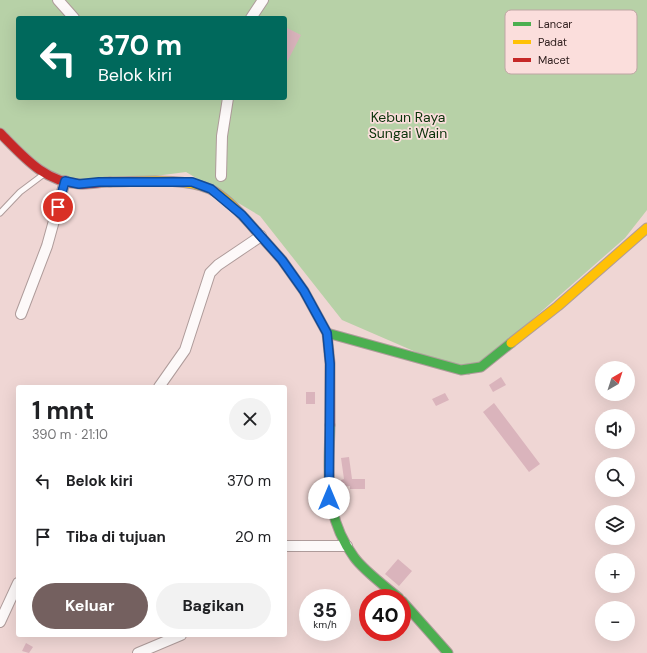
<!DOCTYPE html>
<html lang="id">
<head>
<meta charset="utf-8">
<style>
	:root { --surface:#fff; --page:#f2f2f2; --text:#202124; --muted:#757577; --accent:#74605f }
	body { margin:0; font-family:"DM Sans",sans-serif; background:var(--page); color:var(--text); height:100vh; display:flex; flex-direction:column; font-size:15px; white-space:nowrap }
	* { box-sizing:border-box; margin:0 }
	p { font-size:13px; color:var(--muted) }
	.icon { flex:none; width:22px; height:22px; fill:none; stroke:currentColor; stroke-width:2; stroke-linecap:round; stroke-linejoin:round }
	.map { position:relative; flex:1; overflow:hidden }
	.details { position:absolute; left:16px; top:385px; width:271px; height:252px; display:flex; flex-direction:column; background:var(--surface); border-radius:4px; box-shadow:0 4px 16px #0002 }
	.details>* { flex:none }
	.banner { position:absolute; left:16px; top:16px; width:271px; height:84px; border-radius:4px; box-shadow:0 4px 16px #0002; background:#00695c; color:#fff; overflow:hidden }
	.needle { width:26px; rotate:39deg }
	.buttons { position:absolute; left:595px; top:361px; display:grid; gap:8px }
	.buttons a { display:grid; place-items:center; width:40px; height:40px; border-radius:50%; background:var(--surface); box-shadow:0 4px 16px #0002; font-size:20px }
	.speed { position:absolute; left:299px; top:589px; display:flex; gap:8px; font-size:20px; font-weight:700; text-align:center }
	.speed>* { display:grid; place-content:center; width:52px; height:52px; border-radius:50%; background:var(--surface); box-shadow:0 4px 16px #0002; line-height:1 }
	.speed small { font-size:10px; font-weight:400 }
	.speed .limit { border:6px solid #d22; background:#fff; color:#111 }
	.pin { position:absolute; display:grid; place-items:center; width:34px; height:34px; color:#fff; margin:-17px; border:2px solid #fff; border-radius:50%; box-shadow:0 1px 4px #0007 }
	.me { position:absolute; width:44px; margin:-22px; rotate:0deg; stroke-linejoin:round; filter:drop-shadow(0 0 3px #0008) }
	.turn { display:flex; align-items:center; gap:14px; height:84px; padding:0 16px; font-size:18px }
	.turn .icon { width:52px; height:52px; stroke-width:2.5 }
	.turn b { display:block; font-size:28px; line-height:34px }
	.round { display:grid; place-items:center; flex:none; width:42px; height:42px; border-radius:21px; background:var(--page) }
	.head { display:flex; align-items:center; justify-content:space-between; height:68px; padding:0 16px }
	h1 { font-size:24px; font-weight:700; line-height:30px }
	.primary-button { display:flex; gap:8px; margin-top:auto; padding:8px 16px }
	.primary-button a { flex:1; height:46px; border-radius:24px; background:var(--accent); color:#fff; font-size:16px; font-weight:700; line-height:46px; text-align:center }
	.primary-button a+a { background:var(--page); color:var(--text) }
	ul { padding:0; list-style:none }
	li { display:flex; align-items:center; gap:12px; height:56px; padding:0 16px }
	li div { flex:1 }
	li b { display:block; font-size:15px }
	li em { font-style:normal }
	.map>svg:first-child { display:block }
	.green { fill:#b7d1a7; fill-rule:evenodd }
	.building { fill:#dab4bc }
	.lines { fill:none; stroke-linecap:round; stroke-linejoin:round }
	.lane-casing { stroke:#ae9b9a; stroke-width:7 }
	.street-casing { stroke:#ae9b9a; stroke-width:12 }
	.fast-casing { stroke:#ae9b9a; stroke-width:11 }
	.slow-casing { stroke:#ae9b9a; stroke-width:11 }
	.jam-casing { stroke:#ae9b9a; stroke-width:11 }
	.lane { stroke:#fdf9f9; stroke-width:5 }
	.street { stroke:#fdf9f9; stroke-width:10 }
	.fast { stroke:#4caf50; stroke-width:9 }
	.slow { stroke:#ffc107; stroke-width:9 }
	.jam { stroke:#c62828; stroke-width:9 }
	.route-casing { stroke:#114b97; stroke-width:10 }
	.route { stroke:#1a73e8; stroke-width:7 }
	.labels { text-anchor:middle; stroke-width:3.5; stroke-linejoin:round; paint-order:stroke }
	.park-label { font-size:14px; fill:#0c330b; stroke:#fbdedc }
	.key { fill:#fbdedc; stroke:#bfa5a4; stroke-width:1 }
	.key-label { font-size:11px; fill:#322120 }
</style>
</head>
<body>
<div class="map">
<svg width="647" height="653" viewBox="0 0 647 653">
	<rect width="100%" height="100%" fill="#efd6d4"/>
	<path class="green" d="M0 0H647V210L625 238 469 375 342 320 260 216 186 172 78 186 42 173 0 130ZM18 18H285V98H18Z"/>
	<path class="building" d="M285 27 301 35 285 66Z
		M501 377 506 385 493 392 489 385Z
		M306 392H315V404H306Z
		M445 393 449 400 436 406 432 399Z
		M494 403 540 464 529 472 483 412Z
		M349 457 352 479H365V489H350V486L341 487V480L344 479 341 458Z
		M398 559 412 571 399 586 385 574Z
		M26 643 33 647 29 653 22 651Z"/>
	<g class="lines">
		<defs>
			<path id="lane" d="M0 213 20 192 44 174"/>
			<path id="street" d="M58 0 74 18
				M251 18 263 0
				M221 176 222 136 228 98
				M21 314 47 246 65 181
				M159 387 185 350 210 273 218 265 261 236
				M285 546H347
				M0 622 18 583
				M138 653 181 635"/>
			<path id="fast" d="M327 333 461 370 481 367 511 343
				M330 425C329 474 323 515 354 557 363 570 386 587 399 598
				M402 601 448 653"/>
			<path id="slow" d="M110 182C138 182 185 177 210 189 225 196 246 219 257 232
				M511 343 558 306 647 228"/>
			<path id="jam" d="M0 133C23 156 44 182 79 184 89 185 100 182 110 182
				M257 232 282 260 304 291 327 333 330 363V425"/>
		</defs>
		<use href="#lane" class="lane-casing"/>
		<use href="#street" class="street-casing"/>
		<use href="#fast" class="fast-casing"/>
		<use href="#slow" class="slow-casing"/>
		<use href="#jam" class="jam-casing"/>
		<use href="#lane" class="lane"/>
		<use href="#street" class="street"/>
		<use href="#fast" class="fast"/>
		<use href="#slow" class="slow"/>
		<use href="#jam" class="jam"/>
	</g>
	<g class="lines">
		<defs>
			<path id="route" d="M58 207 65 181 79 184 99 182H192L211 189 242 215 282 260 304 291 327 333 330 364 329 498"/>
		</defs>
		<use href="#route" class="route-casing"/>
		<use href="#route" class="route"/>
	</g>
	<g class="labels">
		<g class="park-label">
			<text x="408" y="122">Kebun Raya<tspan x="408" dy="16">Sungai Wain</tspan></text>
		</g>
	</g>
	<rect x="505" y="10" width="132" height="64" rx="6" class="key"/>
	<rect x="513" y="22" width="18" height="4" fill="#4caf50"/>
	<rect x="513" y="40" width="18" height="4" fill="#ffc107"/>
	<rect x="513" y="58" width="18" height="4" fill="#c62828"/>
	<g class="key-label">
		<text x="538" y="28">Lancar</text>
		<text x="538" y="46">Padat</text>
		<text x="538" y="64">Macet</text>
	</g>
</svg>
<div class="buttons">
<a><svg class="needle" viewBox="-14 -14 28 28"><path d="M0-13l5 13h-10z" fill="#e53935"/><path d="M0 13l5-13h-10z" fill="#757577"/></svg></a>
<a><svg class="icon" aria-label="sound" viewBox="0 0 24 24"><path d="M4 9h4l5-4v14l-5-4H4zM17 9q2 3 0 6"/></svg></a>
<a><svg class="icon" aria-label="search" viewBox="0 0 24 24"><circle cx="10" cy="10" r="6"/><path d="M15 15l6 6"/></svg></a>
<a><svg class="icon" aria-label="layers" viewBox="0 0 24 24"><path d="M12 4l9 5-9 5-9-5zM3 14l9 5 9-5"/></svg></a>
<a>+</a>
<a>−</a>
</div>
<div class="speed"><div>35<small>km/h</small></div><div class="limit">40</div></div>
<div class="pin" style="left:58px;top:207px;background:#d93025"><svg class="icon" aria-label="arrive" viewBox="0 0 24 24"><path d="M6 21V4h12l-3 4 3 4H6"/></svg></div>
<svg class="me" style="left:329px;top:498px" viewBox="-20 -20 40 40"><circle r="19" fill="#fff"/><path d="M0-13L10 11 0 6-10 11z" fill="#1a73e8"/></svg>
<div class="banner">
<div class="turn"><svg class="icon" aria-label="left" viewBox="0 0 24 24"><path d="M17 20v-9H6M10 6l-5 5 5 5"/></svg><div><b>370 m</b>Belok kiri</div></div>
</div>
<section class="details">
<div class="head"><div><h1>1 mnt</h1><p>390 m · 21:10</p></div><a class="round"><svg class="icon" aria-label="close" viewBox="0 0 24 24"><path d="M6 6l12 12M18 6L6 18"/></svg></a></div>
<ul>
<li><svg class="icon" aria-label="left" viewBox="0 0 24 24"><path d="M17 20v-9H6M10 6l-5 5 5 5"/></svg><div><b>Belok kiri</b></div><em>370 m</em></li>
<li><svg class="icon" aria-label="arrive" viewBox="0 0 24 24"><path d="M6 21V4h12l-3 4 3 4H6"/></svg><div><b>Tiba di tujuan</b></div><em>20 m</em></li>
</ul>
<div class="primary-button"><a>Keluar</a><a>Bagikan</a></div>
</section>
</div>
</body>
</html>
